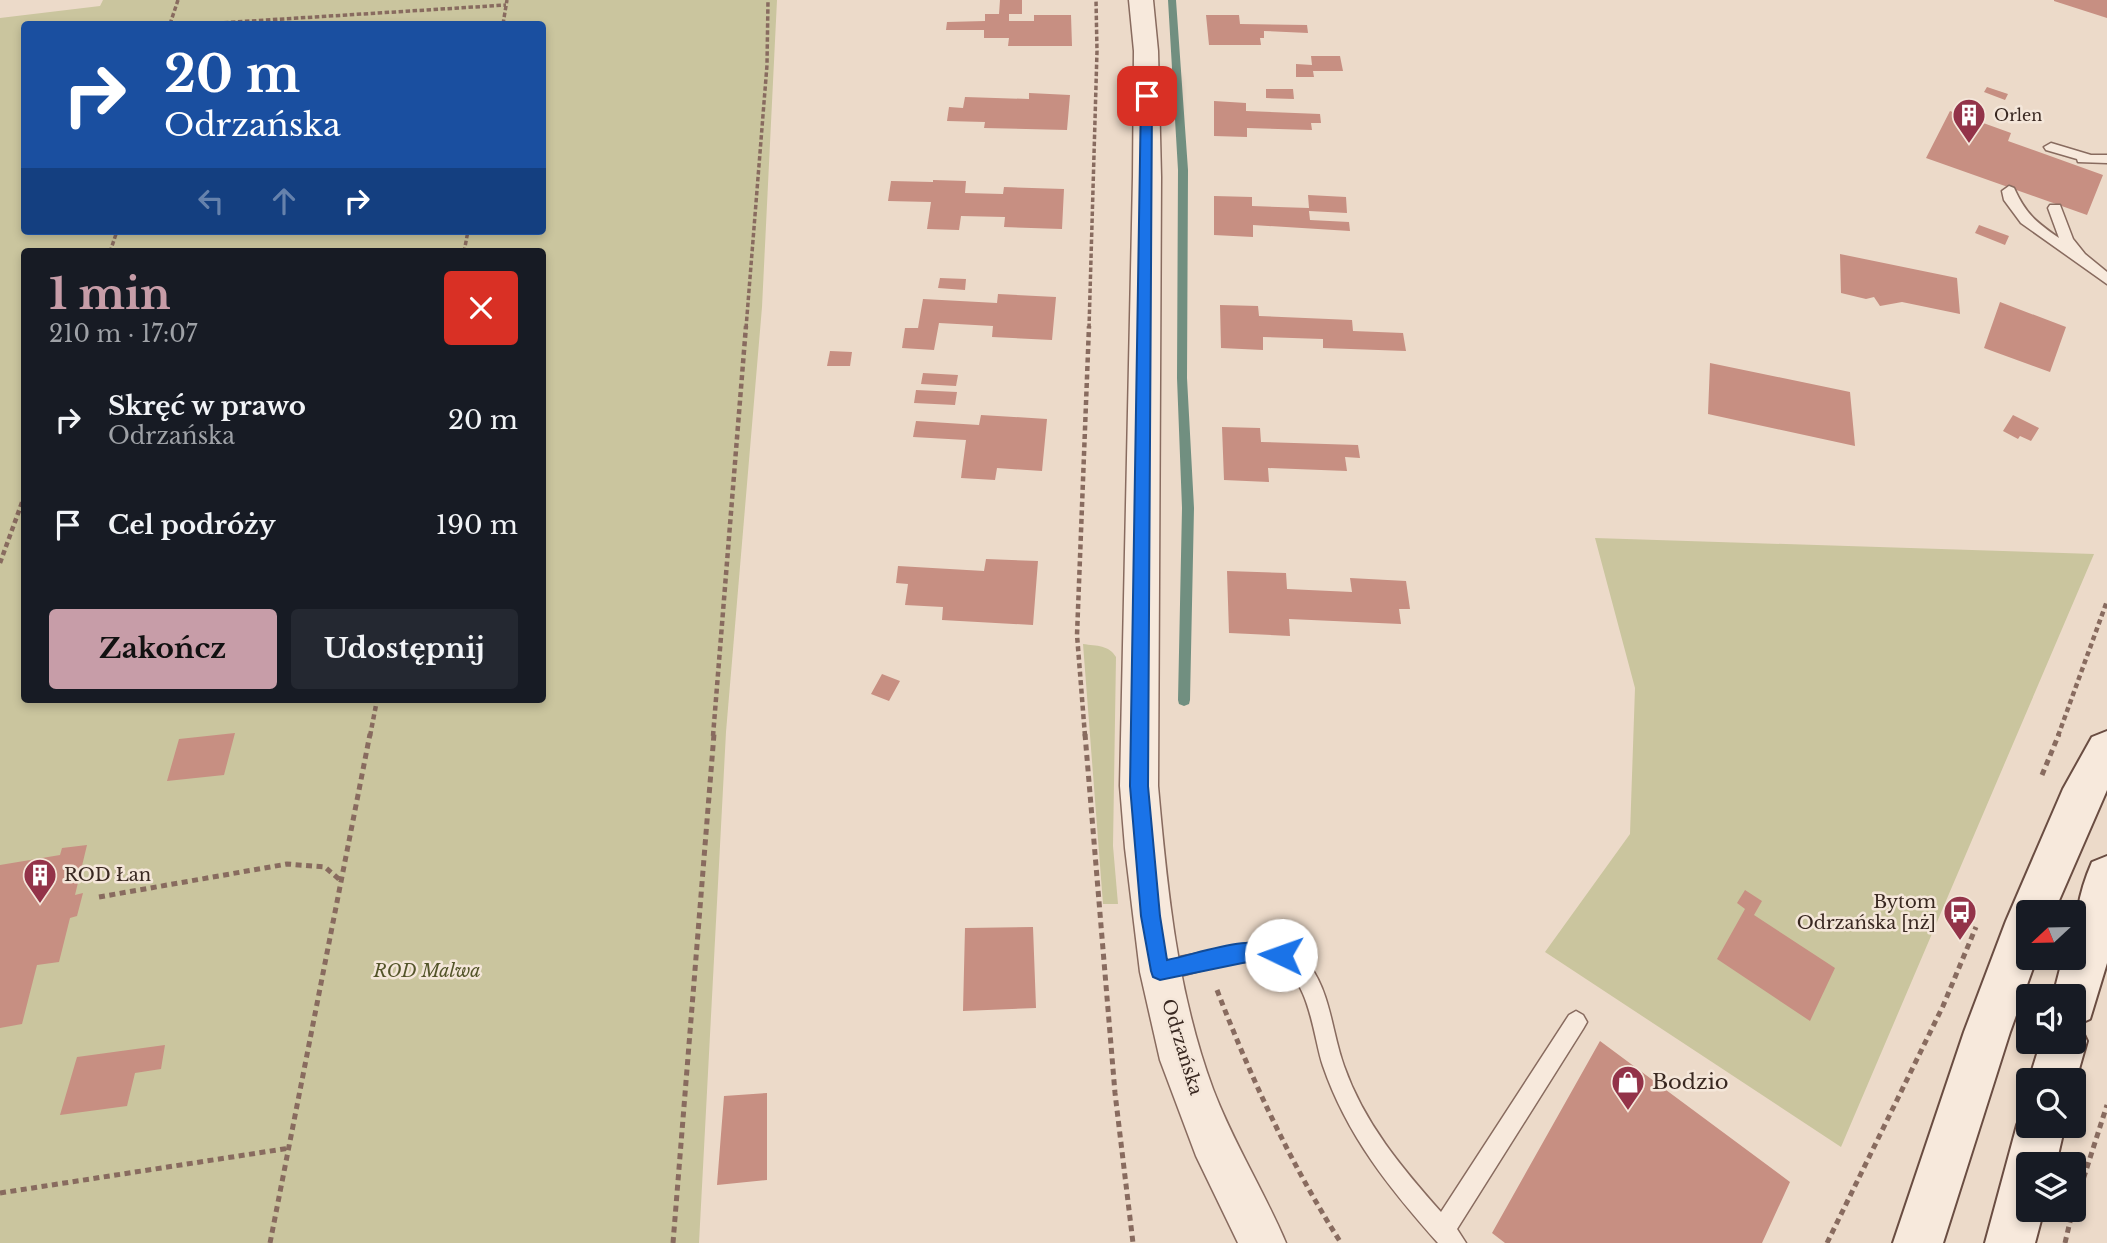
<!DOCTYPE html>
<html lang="pl">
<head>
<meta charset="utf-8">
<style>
	:root { --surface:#171b24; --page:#242831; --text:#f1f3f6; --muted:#9ea1a6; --accent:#c79da8 }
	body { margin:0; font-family:"Libre Baskerville",serif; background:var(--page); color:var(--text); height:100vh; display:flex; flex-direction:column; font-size:26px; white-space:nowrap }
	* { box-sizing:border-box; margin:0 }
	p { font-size:23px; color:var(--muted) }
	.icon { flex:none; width:38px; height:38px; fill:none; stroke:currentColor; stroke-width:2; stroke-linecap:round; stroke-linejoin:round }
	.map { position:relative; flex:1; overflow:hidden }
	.drawer { position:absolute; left:21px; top:248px; width:525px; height:455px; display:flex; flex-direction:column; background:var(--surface); border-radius:7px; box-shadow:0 4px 10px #0003 }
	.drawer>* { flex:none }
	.banner { position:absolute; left:21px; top:21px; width:525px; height:214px; border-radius:7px; box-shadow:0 4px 10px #0003; background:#1a4fa0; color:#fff; overflow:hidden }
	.needle { width:46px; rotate:248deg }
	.fabs { position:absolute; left:2016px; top:900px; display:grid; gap:14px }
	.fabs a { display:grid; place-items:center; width:70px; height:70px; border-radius:7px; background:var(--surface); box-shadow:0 4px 10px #0003; font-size:35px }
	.pin { position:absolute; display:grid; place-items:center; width:60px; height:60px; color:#fff; margin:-30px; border-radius:14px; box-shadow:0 4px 10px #0006 }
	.me { position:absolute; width:77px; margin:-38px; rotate:273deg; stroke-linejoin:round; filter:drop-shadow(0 0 5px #0008) }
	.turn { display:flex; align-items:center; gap:24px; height:147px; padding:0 28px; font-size:32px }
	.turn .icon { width:91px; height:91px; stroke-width:2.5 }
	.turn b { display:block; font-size:49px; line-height:60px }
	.lanes { display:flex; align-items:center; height:66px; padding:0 28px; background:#0003; justify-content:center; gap:35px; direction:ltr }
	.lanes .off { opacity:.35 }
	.round { display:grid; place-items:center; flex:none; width:74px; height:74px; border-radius:7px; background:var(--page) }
	.summary { display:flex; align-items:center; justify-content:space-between; height:119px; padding:0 28px }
	h1 { font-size:42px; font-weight:700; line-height:52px; color:var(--accent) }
	.button { display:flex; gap:14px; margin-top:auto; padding:14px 28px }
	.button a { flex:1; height:80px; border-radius:7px; background:var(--accent); color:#111; font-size:28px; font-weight:700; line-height:80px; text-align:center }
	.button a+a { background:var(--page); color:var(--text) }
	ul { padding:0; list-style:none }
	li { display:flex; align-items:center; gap:21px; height:105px; padding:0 28px }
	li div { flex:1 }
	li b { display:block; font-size:26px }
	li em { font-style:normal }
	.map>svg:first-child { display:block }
	.green { fill:#cac59e; fill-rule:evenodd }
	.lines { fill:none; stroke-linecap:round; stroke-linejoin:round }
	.stream { fill:#718f80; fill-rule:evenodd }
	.building { fill:#c78f82 }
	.lane-casing { stroke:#886b5f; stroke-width:3 }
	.street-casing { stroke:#886b5f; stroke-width:3 }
	.secondary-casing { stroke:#6a4d42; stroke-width:4 }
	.path-far2 { stroke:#886b5f; stroke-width:3.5; stroke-dasharray:4.5 2.5; stroke-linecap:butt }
	.path-far1 { stroke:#886b5f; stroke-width:4.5; stroke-dasharray:5 3.5; stroke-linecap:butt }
	.path { stroke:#886b5f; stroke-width:5; stroke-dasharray:6 4.5; stroke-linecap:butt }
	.lane { fill:#f7e9dc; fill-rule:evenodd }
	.street { fill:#f7e9dc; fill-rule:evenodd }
	.secondary { fill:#f7e9dc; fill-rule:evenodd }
	.route { fill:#1a73e8; stroke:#114b97; stroke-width:2 }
	.labels { text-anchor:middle; stroke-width:5; stroke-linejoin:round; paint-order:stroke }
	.far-poi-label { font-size:16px; fill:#392821; stroke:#f4e6d9; text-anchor:start }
	.poi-label { font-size:18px; fill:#392821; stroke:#f4e6d9; text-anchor:start }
	.park-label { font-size:18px; font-style:italic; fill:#535429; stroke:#f4e6d9 }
	.street-label { font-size:18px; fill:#392821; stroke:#f4e6d9 }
	.near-poi-label { font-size:21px; fill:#392821; stroke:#f4e6d9; text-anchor:start }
</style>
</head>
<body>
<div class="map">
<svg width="2107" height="1243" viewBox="0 0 2107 1243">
	<rect width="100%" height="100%" fill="#ecdac9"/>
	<path class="green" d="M103 0H777L762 307 726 732 699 1243H0V18L100 6ZM24 24H542V231H24ZM24 252H542V700H24Z
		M1595 538 2094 554 1841 1147 1545 952 1630 834 1635 688Z
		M1083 644C1097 646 1109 645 1116 657L1113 846 1118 904H1103Z"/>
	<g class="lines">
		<path class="stream" d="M1168 0H1176L1188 170 1187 378 1194 508 1190 700 1189 704 1184 706 1179 704 1178 700 1182 508 1177 378 1178 170Z"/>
	</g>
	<path class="building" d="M1000 0H1022V14H1009V21H1034V15H1071L1072 46H1008L1009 38H984V30H946L947 22 985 21V14H999Z
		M2054 0H2107V18L2054 1Z
		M1206 15H1239L1240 24 1307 25 1308 33 1264 31V38H1260L1261 45H1209Z
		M1311 56H1340L1343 71H1313L1314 77H1296V64L1312 65Z
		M1987 87 2008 94 2005 100 1984 92Z
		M1266 89H1293L1294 99 1266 98Z
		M1029 93 1070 95 1067 130 984 128 985 122 947 121 949 107 963 108 965 97 1029 99Z
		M1214 101 1246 103V111L1320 114 1321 123H1311L1312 130 1247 128V137L1214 136Z
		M1950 111 2011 133 2008 141 2103 175 2087 215 1926 158Z
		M933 180 966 181 965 193 1003 194 1004 187 1064 189 1062 229 1004 227 1005 217 961 216 959 230 927 229 931 202 888 201 891 181 933 182Z
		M1308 195 1346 197 1347 213 1309 211 1310 220 1349 222 1350 231 1253 225V237L1214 235V196L1252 197V206L1309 208Z
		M1979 225 2009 236 2005 245 1975 233Z
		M1840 254 1957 278 1960 314 1902 302 1880 306 1874 297 1866 299 1841 293Z
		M940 278 966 279 965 290 938 288Z
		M998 294 1056 297 1052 340 992 337 993 326 939 323 934 350 902 348 905 328H918L923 299 997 303Z
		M2000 302 2066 327 2050 372 1984 348Z
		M1220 305 1258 306 1259 316 1352 320 1353 331 1403 333 1406 351 1323 348V339L1263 337V350L1221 348Z
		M830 351 852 352 850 366H827Z
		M1710 363 1850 392 1855 446 1708 414Z
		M923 373 958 375 956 386 921 384Z
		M916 390 957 392 955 405 914 403Z
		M981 415 1047 419 1042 471 997 468 995 480 961 478 966 440 913 437 916 421 979 425Z
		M2013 415 2039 428 2031 441 2020 436 2018 439 2003 431Z
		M1222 427 1260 428 1261 442 1358 445 1360 458 1345 457 1347 471 1268 468 1269 482 1224 480Z
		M986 559 1038 561 1033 625 942 620 943 607 905 605 908 584 896 583 898 566 984 571Z
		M1227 571 1286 573 1287 589 1352 592 1350 578 1406 581 1410 609H1399L1401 624 1289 619 1290 636 1229 633Z
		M882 674 900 681 889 701 871 694Z
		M235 733 224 775 167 781 179 739Z
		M87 845 75 895 83 893 77 916 70 918 59 962 37 965 22 1024 0 1028V865L60 855 62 848Z
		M1745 890 1762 901 1754 915 1835 968 1810 1021 1717 959 1745 909 1737 903Z
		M1033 927 1036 1008 963 1011 965 928Z
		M1600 1041 1790 1182 1762 1243H1505L1492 1233Z
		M165 1045 161 1069 135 1073 127 1106 60 1115 77 1057Z
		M767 1093V1180L717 1185 724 1096Z"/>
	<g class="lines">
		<defs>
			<path id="lane" d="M2051 143 2091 155H2107V163L2078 162 2077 159 2046 150 2044 147Z
				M2009 186 2014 188C2026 214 2035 221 2059 238L2048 208 2050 205H2060L2073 239 2085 254 2107 272V284L2021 223 2004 200 2002 191Z
				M1254 942C1276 942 1296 947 1310 966 1331 995 1332 1033 1344 1066 1364 1123 1402 1168 1441 1212L1569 1015 1576 1011 1583 1015 1587 1022 1583 1029 1457 1229 1466 1243H1438C1390 1189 1347 1136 1323 1066 1313 1037 1310 975 1275 964 1246 954 1190 975 1160 981L1153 978 1150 971 1153 964 1160 961Z"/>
			<path id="street" d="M1129 0H1153L1158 51 1161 177 1158 786C1167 888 1177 992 1213 1089 1233 1142 1264 1191 1286 1243H1238L1196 1156 1160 1060 1140 972 1125 848 1120 786 1133 177 1134 51Z"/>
			<path id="secondary" d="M2107 731V790L2054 912H2028V957H2037L2010 1032 1943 1243H1893L1964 1032 2006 921 2063 789 2092 737Z
				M2107 856V963L2090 1019 2079 1024 2087 1041 2074 1087V1080H2029L2041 1041H2074V996H2053L2063 957H2074C2074 923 2078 894 2092 862Z
				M2028 1106V1125H2065L2056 1164H2028V1209H2044L2035 1243H1985L2017 1125 2024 1108Z"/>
		</defs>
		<use href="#lane" class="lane-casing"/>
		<use href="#street" class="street-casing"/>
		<use href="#secondary" class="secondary-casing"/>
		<path class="path-far2" d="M170 24 178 0
			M203 24 506 5
			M503 24 507 0
			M110 252 117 231
			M464 252 468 231
			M746 328 767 65 768 0
			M1089 328 1097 51 1096 0"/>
		<path class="path-far1" d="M0 563 24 497
			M370 736 377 700
			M713 736 746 326
			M1085 736 1077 635 1089 326
			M2058 736 2107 601"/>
		<path class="path" d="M1085 734 1115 1093 1133 1243
			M2042 775 2059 734
			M99 897 287 864 325 867 341 881
			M1217 990C1251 1078 1290 1163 1341 1243
			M0 1193 290 1148
			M2074 1208 2107 1105
			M270 1243 370 734
			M673 1243 714 734
			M1827 1243 1943 1006 1976 927
			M2065 1243 2073 1209"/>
		<use href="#lane" class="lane"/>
		<use href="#street" class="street"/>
		<use href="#secondary" class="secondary"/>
	</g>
	<path class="route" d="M1147 92 1152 96 1148 786 1160 916 1167 960C1205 952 1251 933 1288 948L1290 955 1288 961 1281 964 1257 960 1160 980 1153 977 1151 971 1141 916 1130 786 1141 96Z"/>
	<defs>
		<symbol id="building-pin" viewBox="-11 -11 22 30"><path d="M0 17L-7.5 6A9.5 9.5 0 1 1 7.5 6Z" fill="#933349" stroke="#f4e6d9"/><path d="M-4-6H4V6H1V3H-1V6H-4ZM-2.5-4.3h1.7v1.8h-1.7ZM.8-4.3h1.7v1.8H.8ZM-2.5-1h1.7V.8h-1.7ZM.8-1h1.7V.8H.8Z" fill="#fff"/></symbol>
		<symbol id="bus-pin" viewBox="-11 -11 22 30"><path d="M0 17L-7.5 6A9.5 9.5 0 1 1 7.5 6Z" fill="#933349" stroke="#f4e6d9"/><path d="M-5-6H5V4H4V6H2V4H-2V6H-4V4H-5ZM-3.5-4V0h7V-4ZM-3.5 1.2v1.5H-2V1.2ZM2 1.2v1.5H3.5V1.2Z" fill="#fff"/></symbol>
		<symbol id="shop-pin" viewBox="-11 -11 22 30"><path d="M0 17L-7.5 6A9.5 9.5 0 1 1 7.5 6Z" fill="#933349" stroke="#f4e6d9"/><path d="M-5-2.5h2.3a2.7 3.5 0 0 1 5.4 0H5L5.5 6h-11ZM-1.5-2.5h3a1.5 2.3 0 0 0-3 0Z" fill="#fff"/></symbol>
	</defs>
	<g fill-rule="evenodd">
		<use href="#building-pin" x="1950" y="96" width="38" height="52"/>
		<use href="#building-pin" x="21" y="856" width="38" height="52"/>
		<use href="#bus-pin" x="1941" y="893" width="38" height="52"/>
		<use href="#shop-pin" x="1609" y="1063" width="38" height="52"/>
	</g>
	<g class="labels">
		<g class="far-poi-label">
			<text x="1994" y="121">Orlen</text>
		</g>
		<g class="poi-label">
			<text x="64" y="881">ROD Łan</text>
			<text x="1936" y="908" text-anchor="end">Bytom<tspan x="1936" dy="21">Odrzańska [nż]</tspan></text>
		</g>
		<g class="park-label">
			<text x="427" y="977">ROD Malwa</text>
		</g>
		<g class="street-label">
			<text transform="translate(1182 1047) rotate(73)" y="6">Odrzańska</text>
		</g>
		<g class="near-poi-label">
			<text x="1652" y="1089">Bodzio</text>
		</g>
	</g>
</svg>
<div class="fabs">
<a><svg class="needle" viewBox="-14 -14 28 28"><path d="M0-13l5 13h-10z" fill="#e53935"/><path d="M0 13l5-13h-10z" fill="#9ea1a6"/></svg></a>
<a><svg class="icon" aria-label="sound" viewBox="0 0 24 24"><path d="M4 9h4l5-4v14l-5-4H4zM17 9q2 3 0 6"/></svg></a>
<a><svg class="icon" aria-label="search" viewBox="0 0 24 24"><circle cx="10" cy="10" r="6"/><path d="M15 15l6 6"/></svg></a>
<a><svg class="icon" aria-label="layers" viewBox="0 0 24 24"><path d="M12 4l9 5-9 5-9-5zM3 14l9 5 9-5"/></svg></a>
</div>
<div class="pin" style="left:1147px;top:96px;background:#d93025"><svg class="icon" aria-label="arrive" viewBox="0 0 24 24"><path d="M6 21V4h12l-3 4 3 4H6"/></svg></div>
<svg class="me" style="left:1281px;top:955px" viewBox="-20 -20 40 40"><circle r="19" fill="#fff"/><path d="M0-13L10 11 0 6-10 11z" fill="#1a73e8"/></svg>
<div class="banner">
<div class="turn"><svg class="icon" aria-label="right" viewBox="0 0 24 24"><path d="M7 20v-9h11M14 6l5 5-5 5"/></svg><div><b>20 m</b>Odrzańska</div></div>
<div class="lanes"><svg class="icon off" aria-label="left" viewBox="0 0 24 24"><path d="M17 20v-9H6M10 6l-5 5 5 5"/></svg><svg class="icon off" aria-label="ahead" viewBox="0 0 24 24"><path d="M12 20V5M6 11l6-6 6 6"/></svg><svg class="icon" aria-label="right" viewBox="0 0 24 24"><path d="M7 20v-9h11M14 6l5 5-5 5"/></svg></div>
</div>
<section class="drawer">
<div class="summary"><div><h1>1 min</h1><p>210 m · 17:07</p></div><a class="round" style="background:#d93025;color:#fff"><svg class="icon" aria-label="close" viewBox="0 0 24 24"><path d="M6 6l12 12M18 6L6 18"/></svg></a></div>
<ul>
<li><svg class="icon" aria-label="right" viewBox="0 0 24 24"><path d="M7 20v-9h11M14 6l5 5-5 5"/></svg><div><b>Skręć w prawo</b><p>Odrzańska</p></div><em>20 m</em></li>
<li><svg class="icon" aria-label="arrive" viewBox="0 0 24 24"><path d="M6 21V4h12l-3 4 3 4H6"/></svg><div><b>Cel podróży</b></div><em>190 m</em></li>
</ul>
<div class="button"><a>Zakończ</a><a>Udostępnij</a></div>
</section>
</div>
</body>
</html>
